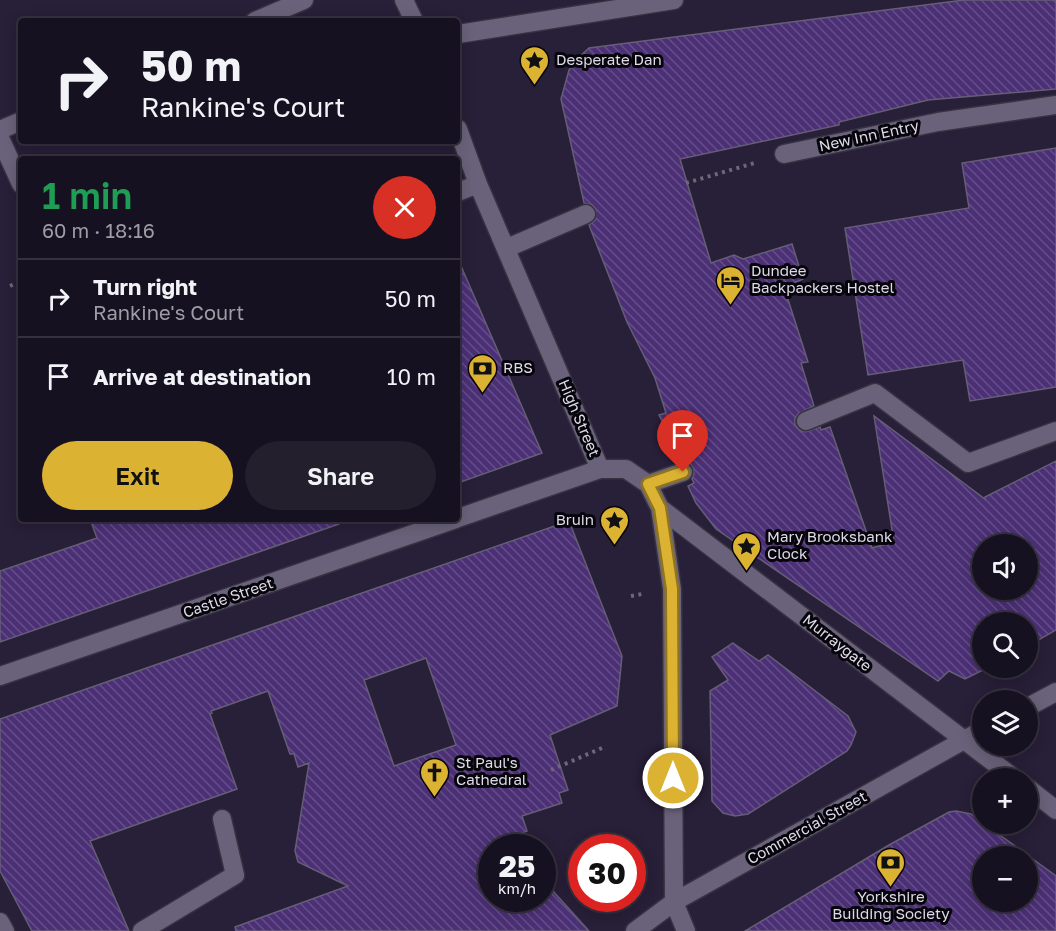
<!DOCTYPE html>
<html lang="en">
<head>
<meta charset="utf-8">
<style>
	:root { --surface:#161120; --page:#231f2d; --text:#f1f3f6; --muted:#9e9da5; --line:#35313e; --accent:#dcb233 }
	body { margin:0; font-family:"Golos Text",sans-serif; background:var(--page); color:var(--text); height:100vh; display:flex; flex-direction:column; font-size:22px; white-space:nowrap }
	* { box-sizing:border-box; margin:0 }
	p { font-size:20px; color:var(--muted) }
	.icon { flex:none; width:33px; height:33px; fill:none; stroke:currentColor; stroke-width:2; stroke-linecap:round; stroke-linejoin:round }
	.map { position:relative; flex:1; overflow:hidden }
	.panel { position:absolute; left:18px; top:156px; width:442px; height:366px; display:flex; flex-direction:column; background:var(--surface); border-radius:6px; box-shadow:0 3px 15px #0003,0 0 0 2px var(--line) }
	.panel>* { flex:none }
	.hud { position:absolute; left:18px; top:18px; width:442px; height:126px; border-radius:6px; box-shadow:0 3px 15px #0003,0 0 0 2px var(--line); background:#161120; color:var(--text); overflow:hidden }
	.tools { position:absolute; left:972px; top:534px; display:grid; gap:12px }
	.tools a { display:grid; place-items:center; width:66px; height:66px; border-radius:50%; background:var(--surface); box-shadow:0 3px 15px #0003,0 0 0 2px var(--line); font-size:30px }
	.speed { position:absolute; left:478px; top:834px; display:flex; gap:12px; font-size:30px; font-weight:700; text-align:center }
	.speed>* { display:grid; place-content:center; width:78px; height:78px; border-radius:50%; background:var(--surface); box-shadow:0 3px 15px #0003,0 0 0 2px var(--line); line-height:1 }
	.speed small { font-size:15px; font-weight:400 }
	.speed .limit { border:9px solid #d22; background:#fff; color:#111 }
	.pin { position:absolute; display:grid; place-items:center; width:51px; height:51px; color:#fff; margin:-62px -26px; border-radius:50% 50% 50% 0; rotate:-45deg; box-shadow:0 0 6px #0007 }
	.pin .icon { rotate:45deg }
	.me { position:absolute; width:66px; margin:-33px; rotate:0deg; stroke-linejoin:round; filter:drop-shadow(0 0 4px #0008) }
	.turn { display:flex; align-items:center; gap:21px; height:126px; padding:0 24px; font-size:27px }
	.turn .icon { width:78px; height:78px; stroke-width:2.5 }
	.turn b { display:block; font-size:42px; line-height:51px }
	.round { display:grid; place-items:center; flex:none; width:63px; height:63px; border-radius:32px; background:var(--page) }
	.summary { display:flex; align-items:center; justify-content:space-between; height:102px; padding:0 24px }
	h1 { font-size:36px; font-weight:600; line-height:45px; color:#1e9e55 }
	.cta { display:flex; gap:12px; margin-top:auto; padding:12px 24px }
	.cta a { flex:1; height:69px; border-radius:36px; background:var(--accent); color:#111; font-size:24px; font-weight:600; line-height:69px; text-align:center }
	.cta a+a { background:var(--page); color:var(--text) }
	ul { padding:0; list-style:none }
	li { display:flex; align-items:center; gap:18px; height:78px; padding:0 24px; border-top:2px solid var(--line) }
	li div { flex:1 }
	li b { display:block; font-size:22px }
	li em { font-style:normal }
	.map>svg:first-child { display:block }
	.built { fill:#281f38; fill-rule:evenodd }
	.building { fill:url(#building-back-hatch); stroke:#655e75; stroke-width:1.5; fill-rule:evenodd }
	.lines { fill:none; stroke-linecap:round; stroke-linejoin:round }
	.lane-casing { stroke:#373241; stroke-width:21 }
	.street-casing { stroke:#373241; stroke-width:21 }
	.secondary-casing { stroke:#373241; stroke-width:21 }
	.path { stroke:#6d6779; stroke-width:4; stroke-dasharray:3 4.5; stroke-linecap:butt }
	.lane { stroke:#69627a; stroke-width:18 }
	.street { stroke:#69627a; stroke-width:18 }
	.secondary { stroke:#69627a; stroke-width:18 }
	.route-casing { stroke:#8f7421; stroke-width:15 }
	.route { stroke:#dcb233; stroke-width:10 }
	.labels { text-anchor:middle; stroke-width:6; stroke-linejoin:round; paint-order:stroke }
	.poi-label { font-size:15px; fill:#dedae8; stroke:#07050c; text-anchor:start }
	.street-label { font-size:15px; fill:#dedae8; stroke:#07050c }
</style>
</head>
<body>
<div class="map">
<svg width="1056" height="931" viewBox="0 0 1056 931">
	<defs>
		<pattern id="building-back-hatch" width="6" height="6" patternUnits="userSpaceOnUse" patternTransform="scale(1.5)"><rect width="6" height="6" fill="#4c3076"/><path d="M-1 5l2 2M0 0l6 6M5-1l2 2" fill="none" stroke="#654d8a"/></pattern>
	</defs>
	<rect width="100%" height="100%" fill="#1e172b"/>
	<path class="built" d="M0 0H1056V931H0ZM21 21H458V141H21ZM21 159H458V519H21ZM982 544H1028V590H982ZM982 622H1028V668H982ZM982 700H1028V746H982ZM982 778H1028V824H982ZM492 848H543V898H492ZM582 848H633V898H582ZM982 856H1028V902H982Z"/>
	<path class="building" d="M964 0H1056V89L928 100 839 122V125L680 159 711 263 734 255 743 259 792 244 803 279 784 287 808 362 801 363 814 406 798 414 795 419V425L800 430 805 432 820 427 821 430 830 427 872 548 894 542 874 416 985 499V497L1056 461V630L1028 646V622H982V668H987L965 679 949 671 938 681 716 529 696 503 688 486 694 483 692 479 694 474 693 468 690 463 683 461 659 415 666 413 655 378 627 322 589 225 595 220 596 210 592 205 584 203 561 99 569 70 575 61 589 48ZM982 544H1028V590H982Z
		M1056 148V387L970 401 963 360 868 375 845 228 969 208 962 163Z
		M458 259 542 453 458 483Z
		M90 519H338L339 524 0 642V571L97 538Z
		M569 521 622 656 617 706 550 735 568 790 559 793 562 803 522 816 527 831 506 839 514 848H492V898H543V880L589 931H236L235 927 348 886 298 862 295 851 309 763 298 767 294 754H290L268 691 211 711 212 713 210 714 237 789 90 841 129 931H32L0 871V719ZM426 658 456 745 394 766 364 680Z
		M733 643 759 661 768 655 848 716 856 732 851 745 847 751 748 814 735 816 723 813 712 801 710 691 728 680 712 657Z
		M956 811 971 814 1056 876V931H745L889 845 949 812ZM982 856H1028V902H982Z"/>
	<g class="lines">
		<defs>
			<path id="lane" d="M784 154 938 122 1056 105
				M806 421 875 393 968 463 1056 431
				M648 484 683 472
				M142 931 235 875 222 819"/>
			<path id="street" d="M404 0 414 21
				M255 21 304 0
				M458 34 674 0
				M458 129 478 184 600 469
				M0 130 21 121
				M0 138 21 184
				M458 192 478 184
				M507 248 586 214
				M660 508 1014 778
				M458 518 600 469H626L648 484 660 508 672 589 674 902 982 730
				M0 676 456 519
				M1028 707 1056 692
				M1028 788 1056 810
				M0 922 5 931"/>
			<path id="secondary" d="M635 931 674 902 686 931"/>
		</defs>
		<use href="#lane" class="lane-casing"/>
		<use href="#street" class="street-casing"/>
		<use href="#secondary" class="secondary-casing"/>
		<path class="path" d="M686 183 758 162
			M10 286 21 281
			M631 596 642 594
			M551 770 602 748"/>
		<use href="#lane" class="lane"/>
		<use href="#street" class="street"/>
		<use href="#secondary" class="secondary"/>
	</g>
	<g class="lines">
		<defs>
			<path id="route" d="M673 778 672 589 660 508 648 484 683 472"/>
		</defs>
		<use href="#route" class="route-casing"/>
		<use href="#route" class="route"/>
	</g>
	<defs>
		<symbol id="sight-pin" viewBox="-11 -11 22 30"><path d="M0 17L-7.5 6A9.5 9.5 0 1 1 7.5 6Z" fill="#dcb233" stroke="#07050c"/><path d="M0-6L1.8-2.2L6-1.7L2.9 1.2L3.7 5.4L0 3.3L-3.7 5.4L-2.9 1.2L-6-1.7L-1.8-2.2Z" fill="#111"/></symbol>
		<symbol id="hotel-pin" viewBox="-11 -11 22 30"><path d="M0 17L-7.5 6A9.5 9.5 0 1 1 7.5 6Z" fill="#dcb233" stroke="#07050c"/><path d="M-6-4.5h1.5V1H6V5H4.5V3h-9V5H-6ZM-4 0a1.8 1.8 0 1 1 3.6 0ZM.5 0V-2.5h3Q6-2.5 6 0Z" fill="#111"/></symbol>
		<symbol id="bank-pin" viewBox="-11 -11 22 30"><path d="M0 17L-7.5 6A9.5 9.5 0 1 1 7.5 6Z" fill="#dcb233" stroke="#07050c"/><path d="M-6-4H6V4H-6ZM0-2.3a2.3 2.3 0 1 0 0 4.6a2.3 2.3 0 1 0 0-4.6Z" fill="#111"/></symbol>
		<symbol id="church-pin" viewBox="-11 -11 22 30"><path d="M0 17L-7.5 6A9.5 9.5 0 1 1 7.5 6Z" fill="#dcb233" stroke="#07050c"/><path d="M-1.2-6h2.4v3.5h3.3v2.4h-3.3V6h-2.4V-.1h-3.3v-2.4h3.3Z" fill="#111"/></symbol>
	</defs>
	<g fill-rule="evenodd">
		<use href="#sight-pin" x="518" y="44" width="33" height="45"/>
		<use href="#hotel-pin" x="714" y="264" width="33" height="45"/>
		<use href="#bank-pin" x="466" y="352" width="33" height="45"/>
		<use href="#sight-pin" x="598" y="504" width="33" height="45"/>
		<use href="#sight-pin" x="730" y="530" width="33" height="45"/>
		<use href="#church-pin" x="418" y="756" width="33" height="45"/>
		<use href="#bank-pin" x="874" y="846" width="33" height="45"/>
	</g>
	<g class="labels">
		<g class="poi-label">
			<text x="556" y="65">Desperate Dan</text>
			<text x="751" y="276">Dundee<tspan x="751" dy="17">Backpackers Hostel</tspan></text>
			<text x="503" y="373">RBS</text>
			<text x="594" y="525" text-anchor="end">Bruin</text>
			<text x="767" y="542">Mary Brooksbank<tspan x="767" dy="17">Clock</tspan></text>
			<text x="456" y="768">St Paul's<tspan x="456" dy="17">Cathedral</tspan></text>
			<text x="891" y="902" text-anchor="middle">Yorkshire<tspan x="891" dy="17">Building Society</tspan></text>
		</g>
		<g class="street-label">
			<text transform="translate(869 136) rotate(-12)" y="5">New Inn Entry</text>
			<text transform="translate(579 418) rotate(67)" y="5">High Street</text>
			<text transform="translate(228 598) rotate(-19)" y="5">Castle Street</text>
			<text transform="translate(837 643) rotate(38)" y="5">Murraygate</text>
			<text transform="translate(807 828) rotate(-29)" y="5">Commercial Street</text>
		</g>
	</g>
</svg>
<div class="tools">
<a><svg class="icon" aria-label="sound" viewBox="0 0 24 24"><path d="M4 9h4l5-4v14l-5-4H4zM17 9q2 3 0 6"/></svg></a>
<a><svg class="icon" aria-label="search" viewBox="0 0 24 24"><circle cx="10" cy="10" r="6"/><path d="M15 15l6 6"/></svg></a>
<a><svg class="icon" aria-label="layers" viewBox="0 0 24 24"><path d="M12 4l9 5-9 5-9-5zM3 14l9 5 9-5"/></svg></a>
<a>+</a>
<a>−</a>
</div>
<div class="speed"><div>25<small>km/h</small></div><div class="limit">30</div></div>
<div class="pin" style="left:683px;top:472px;background:#d93025"><svg class="icon" aria-label="arrive" viewBox="0 0 24 24"><path d="M6 21V4h12l-3 4 3 4H6"/></svg></div>
<svg class="me" style="left:673px;top:778px" viewBox="-20 -20 40 40"><circle r="17" fill="#dcb233" stroke="#fff" stroke-width="3"/><path d="M0-11L8 9 0 5-8 9z" fill="#fff"/></svg>
<div class="hud">
<div class="turn"><svg class="icon" aria-label="right" viewBox="0 0 24 24"><path d="M7 20v-9h11M14 6l5 5-5 5"/></svg><div><b>50 m</b>Rankine's Court</div></div>
</div>
<section class="panel">
<div class="summary"><div><h1>1 min</h1><p>60 m · 18:16</p></div><a class="round" style="background:#d93025;color:#fff"><svg class="icon" aria-label="close" viewBox="0 0 24 24"><path d="M6 6l12 12M18 6L6 18"/></svg></a></div>
<ul>
<li><svg class="icon" aria-label="right" viewBox="0 0 24 24"><path d="M7 20v-9h11M14 6l5 5-5 5"/></svg><div><b>Turn right</b><p>Rankine's Court</p></div><em>50 m</em></li>
<li><svg class="icon" aria-label="arrive" viewBox="0 0 24 24"><path d="M6 21V4h12l-3 4 3 4H6"/></svg><div><b>Arrive at destination</b></div><em>10 m</em></li>
</ul>
<div class="cta"><a>Exit</a><a>Share</a></div>
</section>
</div>
</body>
</html>
